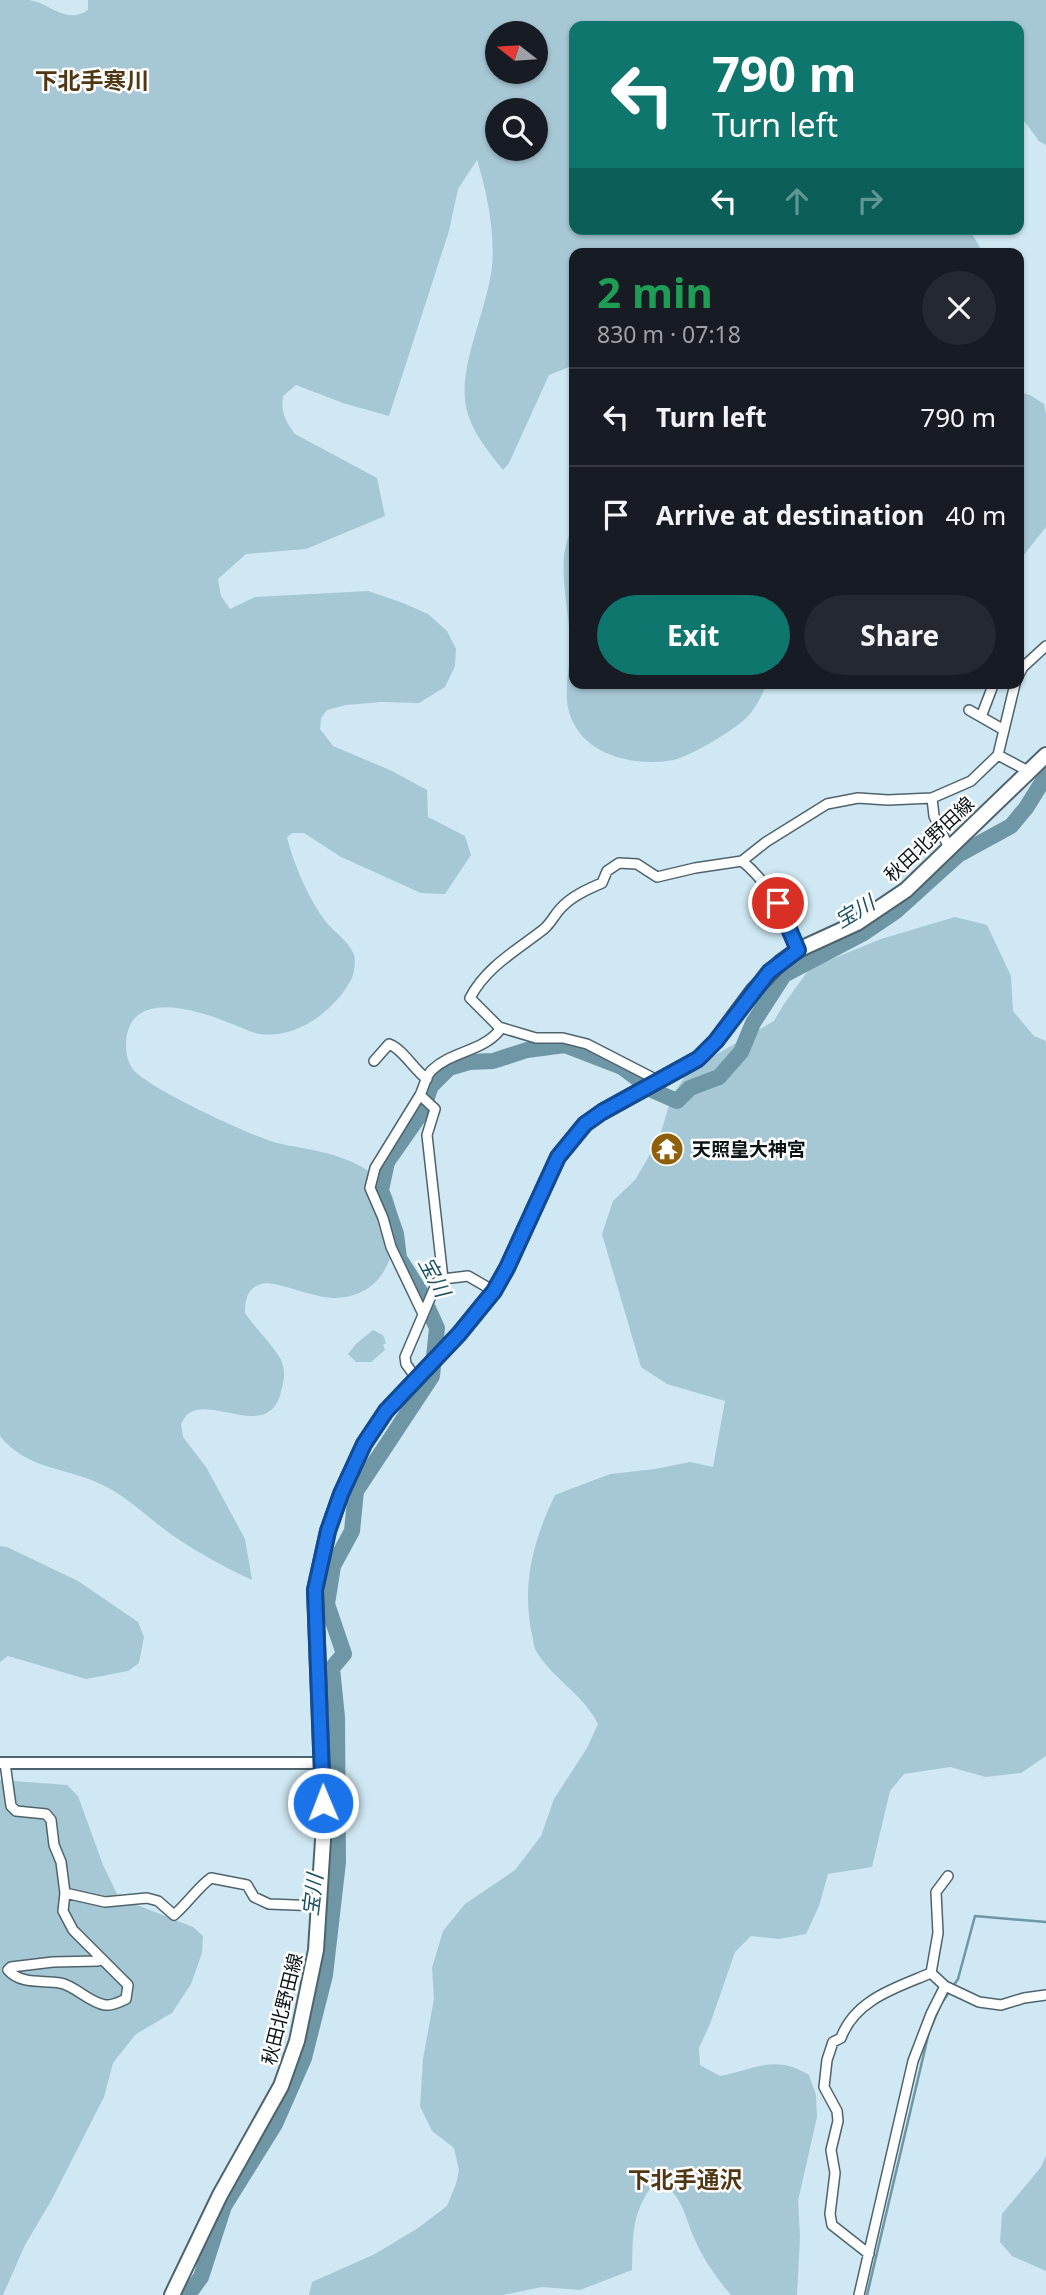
<!DOCTYPE html>
<html lang="en">
<head>
<meta charset="utf-8">
<style>
	:root { --surface:#171b24; --page:#242831; --text:#f1f3f6; --muted:#9ea1a6; --line:#363941; --accent:#0f766e }
	body { margin:0; font-family:"Noto Sans","Noto Sans JP",sans-serif; background:var(--page); color:var(--text); height:100vh; display:flex; flex-direction:column; font-size:26px; white-space:nowrap }
	* { box-sizing:border-box; margin:0 }
	p { font-size:23px; color:var(--muted) }
	.icon { flex:none; width:38px; height:38px; fill:none; stroke:currentColor; stroke-width:2; stroke-linecap:round; stroke-linejoin:round }
	.map { position:relative; flex:1; overflow:hidden }
	.panel { position:absolute; left:569px; top:248px; width:455px; height:441px; display:flex; flex-direction:column; background:var(--surface); border-radius:14px; box-shadow:0 2px 5px #0004 }
	.panel>* { flex:none }
	.guide { position:absolute; left:569px; top:21px; width:455px; height:214px; border-radius:14px; box-shadow:0 2px 5px #0004; background:#0f766e; color:#fff; overflow:hidden }
	.needle { width:46px; rotate:287deg }
	.tools { position:absolute; left:485px; top:21px; display:grid; gap:14px }
	.tools a { display:grid; place-items:center; width:63px; height:63px; border-radius:50%; background:var(--surface); box-shadow:0 2px 5px #0004; font-size:35px }
	.pin { position:absolute; display:grid; place-items:center; width:60px; height:60px; color:#fff; margin:-30px; border:4px solid #fff; border-radius:50%; box-shadow:0 2px 7px #0007 }
	.me { position:absolute; width:77px; margin:-38px; rotate:359deg; stroke-linejoin:round; filter:drop-shadow(0 0 5px #0008) }
	.turn { display:flex; align-items:center; gap:24px; height:147px; padding:0 28px; font-size:32px }
	.turn .icon { width:91px; height:91px; stroke-width:2.5 }
	.turn b { display:block; font-size:49px; line-height:60px }
	.lanes { display:flex; align-items:center; height:66px; padding:0 28px; background:#0003; justify-content:center; gap:35px; direction:ltr }
	.lanes .off { opacity:.35 }
	.round { display:grid; place-items:center; flex:none; width:74px; height:74px; border-radius:37px; background:var(--page) }
	.head { display:flex; align-items:center; justify-content:space-between; height:119px; padding:0 28px }
	h1 { font-size:42px; font-weight:700; line-height:52px; color:#1e9e55 }
	.button { display:flex; gap:14px; margin-top:auto; padding:14px 28px }
	.button a { flex:1; height:80px; border-radius:42px; background:var(--accent); color:#fff; font-size:28px; font-weight:700; line-height:80px; text-align:center }
	.button a+a { background:var(--page); color:var(--text) }
	ul { padding:0; list-style:none }
	li { display:flex; align-items:center; gap:21px; height:98px; padding:0 28px; border-top:2px solid var(--line) }
	li div { flex:1 }
	li b { display:block; font-size:26px }
	li em { font-style:normal }
	.map>svg:first-child { display:block }
	.green { fill:#a6c7d4; fill-rule:evenodd }
	.lines { fill:none; stroke-linecap:round; stroke-linejoin:round }
	.stream { stroke:#6e96a5; stroke-width:2.5 }
	.river { stroke:#6e96a5; stroke-width:16 }
	.minor-casing { stroke:#4e646d; stroke-width:12 }
	.tertiary-casing { stroke:#4e646d; stroke-width:14 }
	.primary-casing { stroke:#4e646d; stroke-width:18 }
	.minor { stroke:#fff; stroke-width:9 }
	.tertiary { stroke:#fff; stroke-width:10 }
	.primary { stroke:#fff; stroke-width:14 }
	.route-casing { stroke:#114b97; stroke-width:18 }
	.route { stroke:#1a73e8; stroke-width:12 }
	.labels { text-anchor:middle; stroke-width:5; stroke-linejoin:round; paint-order:stroke }
	.street-label { font-size:19px; fill:#0b1417; stroke:#fff }
	.poi-label { font-size:19px; font-weight:bold; fill:#0b1417; stroke:#fff; text-anchor:start }
	.water-label { font-size:21px; font-style:italic; fill:#1c5264; stroke:#fff }
	.quarter-label { font-size:23px; font-weight:bold; fill:#503815; stroke:#fff }
</style>
</head>
<body>
<div class="map">
<svg width="1046" height="2295" viewBox="0 0 1046 2295">
	<rect width="100%" height="100%" fill="#cfe8f3"/>
	<path class="green" d="M0 0C9 0 20 0 29 0 50 3 66 25 88 10V0H1046V145L1039 141 1019 114 1018 26H574V229H969L984 254H574V365L549 375 509 463 503 470C487 450 467 426 465 399 461 361 488 306 492 266 495 232 487 192 477 160L458 189 449 231 389 416 343 403 296 385 283 396C281 412 285 421 295 434L377 478 385 516 306 549 246 554 218 579 221 596 230 609 255 597 368 591 403 603 428 614 447 631 456 649 455 666 445 687 419 703 381 702 346 705 327 710 321 718 320 729 333 746 392 771 427 790 428 817 465 836 471 855 445 894 421 893 341 857 304 833H292L287 837C293 863 310 902 327 923 336 934 348 940 354 955 356 961 354 975 351 980 334 1011 297 1039 260 1034 252 1033 243 1028 235 1025 209 1015 158 995 135 1018 129 1024 126 1035 126 1043 126 1052 127 1060 132 1068 143 1086 253 1137 277 1143 308 1150 339 1152 367 1170 384 1181 394 1191 396 1211 398 1254 384 1297 334 1298 324 1298 312 1294 303 1292 291 1289 272 1281 261 1284 247 1288 245 1300 245 1313 254 1327 275 1347 281 1360 286 1372 284 1380 281 1392 269 1440 217 1399 191 1412 186 1414 184 1419 181 1424L183 1437 206 1467 245 1539 252 1580C224 1567 197 1552 172 1535 147 1517 125 1494 96 1482 62 1467 25 1468 0 1436ZM497 33H536V72H497ZM497 110H536V149H497Z
		M1018 392 1030 395 1044 404 1046 414V527L1019 561Z
		M574 519V684H767C762 694 756 708 748 716 737 729 690 756 674 760 642 766 596 759 577 729 560 703 569 680 570 651 571 619 561 587 564 555 566 543 571 530 574 519Z
		M955 917 987 925 1011 976 1013 1011 1034 1036 1046 1041V1756L1021 1773 986 1777 950 1767 904 1774 890 1791 872 1867 828 1874 819 1906 806 1934 779 1939 751 1936 735 1952 710 2024 699 2048 700 2065 720 2076C756 2069 775 2054 809 2075L816 2095 817 2117 798 2201 800 2237 797 2295H731C717 2279 704 2260 695 2240 684 2215 685 2203 664 2183L653 2184C631 2215 633 2235 632 2270L580 2290 542 2287 503 2295H309L312 2282 375 2254 418 2228 447 2206 456 2184 459 2170 454 2148 432 2131 420 2106 423 2059 434 1999 432 1968 443 1931 465 1904 515 1870 541 1836 554 1799 587 1748 598 1724C584 1695 553 1679 536 1651 533 1645 533 1636 531 1630 522 1581 534 1539 555 1495L610 1474 655 1469 690 1462 713 1467 725 1401 667 1384 641 1367 602 1234 613 1201 635 1180 659 1139 671 1099 688 1071 774 1021 784 1004 810 968 881 939Z
		M373 1330 383 1335 386 1343 383 1345 385 1350 371 1362H356L348 1354 356 1344Z
		M0 1546 7 1547 78 1581 138 1622 144 1637 139 1663 128 1671 86 1679 8 1656 0 1662Z
		M0 1780 67 1785 78 1796 103 1865 119 1898 193 1927 203 1936 202 1953 191 1984 172 2013 136 2034 113 2063 104 2097 51 2201 25 2245 3 2295H0Z
		M1046 2156V2271L1012 2256 1000 2242 1002 2214 1041 2167Z"/>
	<g class="lines">
		<path class="stream" d="M867 2295 929 2032 941 2004 958 1979 975 1916 1046 1922"/>
		<path class="river" d="M188 2295 201 2277 224 2206 275 2124 304 2058 325 1975 338 1862 337 1717 332 1668 344 1654 327 1604 333 1566 352 1531 356 1491 432 1376 437 1328 421 1293 399 1258 396 1234 381 1190 387 1162 422 1112 431 1086 449 1068 469 1062 493 1061 527 1050 565 1045 622 1067 654 1091 677 1101 690 1088 719 1077 741 1052 753 1023 784 975 862 934 896 911 958 855 1011 826 1026 808 1046 776"/>
		<defs>
			<path id="minor" d="M1018 676 1023 667 1046 646
				M969 710 1004 730
				M981 717 992 688
				M998 755 1028 771
				M932 798 934 816 949 848
				M742 861C770 884 786 916 798 950
				M499 1027 536 1038H563L587 1044 659 1081
				M374 1061 389 1044C403 1049 414 1070 427 1079
				M420 1095 375 1168 370 1188 383 1218 391 1247 423 1314
				M443 1279 468 1276 494 1291
				M416 1378 406 1364 405 1357 437 1282 443 1279 427 1135 435 1109 420 1095C424 1087 426 1075 432 1070 452 1051 481 1052 499 1031L498 1026 470 998C486 967 517 950 544 929 551 923 555 914 561 908 572 896 588 889 602 883L607 871 619 863 637 864 657 877 695 868 742 861 766 842 827 804 858 798 888 800 932 798 971 781 998 755 1015 684
				M5 1763 11 1806 16 1811 46 1814 51 1820 54 1845 61 1862 65 1893 105 1902 147 1898 158 1901 174 1915C187 1904 199 1886 211 1878L247 1885 254 1897 269 1904 320 1906
				M948 1876 936 1892 938 1933 931 1973 945 1986 979 2002 1001 2005 1024 1998 1046 1995
				M65 1893 63 1911 73 1930 128 1985 126 1999C119 2002 113 2006 105 2005 88 2002 76 1986 60 1983 43 1980 21 1985 8 1970L11 1967 53 1962 98 1961 100 1958
				M869 2254 832 2225 830 2214 835 2173 831 2150 838 2121 837 2111 824 2087 827 2060 833 2042 841 2038C855 1999 898 1987 931 1973
				M859 2295 913 2061 931 2014 945 1986"/>
			<path id="tertiary" d="M0 1763H322"/>
			<path id="primary" d="M172 2295 220 2195 281 2086 297 2041 316 1950 324 1824 315 1590 328 1531 341 1494 364 1444 386 1411 459 1334 494 1291 507 1268 558 1157 585 1124 602 1112 698 1059 716 1041 753 991 781 962 798 950 857 923 906 890 1046 755"/>
		</defs>
		<use href="#minor" class="minor-casing"/>
		<use href="#tertiary" class="tertiary-casing"/>
		<use href="#primary" class="primary-casing"/>
		<use href="#minor" class="minor"/>
		<use href="#tertiary" class="tertiary"/>
		<use href="#primary" class="primary"/>
	</g>
	<g class="lines">
		<defs>
			<path id="route" d="M323 1803 315 1590 328 1531 341 1494 364 1444 386 1411 459 1334 494 1291 507 1268 558 1157 585 1124 602 1112 698 1059 716 1041 769 972 798 950 778 903"/>
		</defs>
		<use href="#route" class="route-casing"/>
		<use href="#route" class="route"/>
	</g>
	<defs>
		<symbol id="temple-disc" viewBox="-11 -11 22 22"><circle r="9.5" fill="#8f600a" stroke="#fff"/><path d="M0-6L5-2H3V0L6.5 2.5H4V6H1.5V3h-3V6H-4V2.5H-6.5L-3 0V-2H-5Z" fill="#fff"/></symbol>
	</defs>
	<g fill-rule="evenodd">
		<use href="#temple-disc" x="648" y="1130" width="38" height="38"/>
	</g>
	<g class="labels">
		<g class="street-label">
			<text transform="translate(929 839) rotate(-43)" y="7">秋田北野田線</text>
			<text transform="translate(282 2009) rotate(-76)" y="7">秋田北野田線</text>
		</g>
		<g class="poi-label">
			<text x="692" y="1156">天照皇大神宮</text>
		</g>
		<g class="water-label">
			<text transform="translate(855 912) rotate(-31)" y="7">宝川</text>
			<text transform="translate(434 1277) rotate(62)" y="7">宝川</text>
			<text transform="translate(313 1895) rotate(-83)" y="7">宝川</text>
		</g>
		<g class="quarter-label">
			<text x="92" y="89">下北手寒川</text>
			<text x="685" y="2188">下北手通沢</text>
		</g>
	</g>
</svg>
<div class="tools">
<a><svg class="needle" viewBox="-14 -14 28 28"><path d="M0-13l5 13h-10z" fill="#e53935"/><path d="M0 13l5-13h-10z" fill="#9ea1a6"/></svg></a>
<a><svg class="icon" aria-label="search" viewBox="0 0 24 24"><circle cx="10" cy="10" r="6"/><path d="M15 15l6 6"/></svg></a>
</div>
<div class="pin" style="left:778px;top:903px;background:#d93025"><svg class="icon" aria-label="arrive" viewBox="0 0 24 24"><path d="M6 21V4h12l-3 4 3 4H6"/></svg></div>
<svg class="me" style="left:323px;top:1803px" viewBox="-20 -20 40 40"><circle r="17" fill="#1a73e8" stroke="#fff" stroke-width="3"/><path d="M0-11L8 9 0 5-8 9z" fill="#fff"/></svg>
<div class="guide">
<div class="turn"><svg class="icon" aria-label="left" viewBox="0 0 24 24"><path d="M17 20v-9H6M10 6l-5 5 5 5"/></svg><div><b>790 m</b>Turn left</div></div>
<div class="lanes"><svg class="icon" aria-label="left" viewBox="0 0 24 24"><path d="M17 20v-9H6M10 6l-5 5 5 5"/></svg><svg class="icon off" aria-label="ahead" viewBox="0 0 24 24"><path d="M12 20V5M6 11l6-6 6 6"/></svg><svg class="icon off" aria-label="right" viewBox="0 0 24 24"><path d="M7 20v-9h11M14 6l5 5-5 5"/></svg></div>
</div>
<section class="panel">
<div class="head"><div><h1>2 min</h1><p>830 m · 07:18</p></div><a class="round"><svg class="icon" aria-label="close" viewBox="0 0 24 24"><path d="M6 6l12 12M18 6L6 18"/></svg></a></div>
<ul>
<li><svg class="icon" aria-label="left" viewBox="0 0 24 24"><path d="M17 20v-9H6M10 6l-5 5 5 5"/></svg><div><b>Turn left</b></div><em>790 m</em></li>
<li><svg class="icon" aria-label="arrive" viewBox="0 0 24 24"><path d="M6 21V4h12l-3 4 3 4H6"/></svg><div><b>Arrive at destination</b></div><em>40 m</em></li>
</ul>
<div class="button"><a>Exit</a><a>Share</a></div>
</section>
</div>
</body>
</html>
